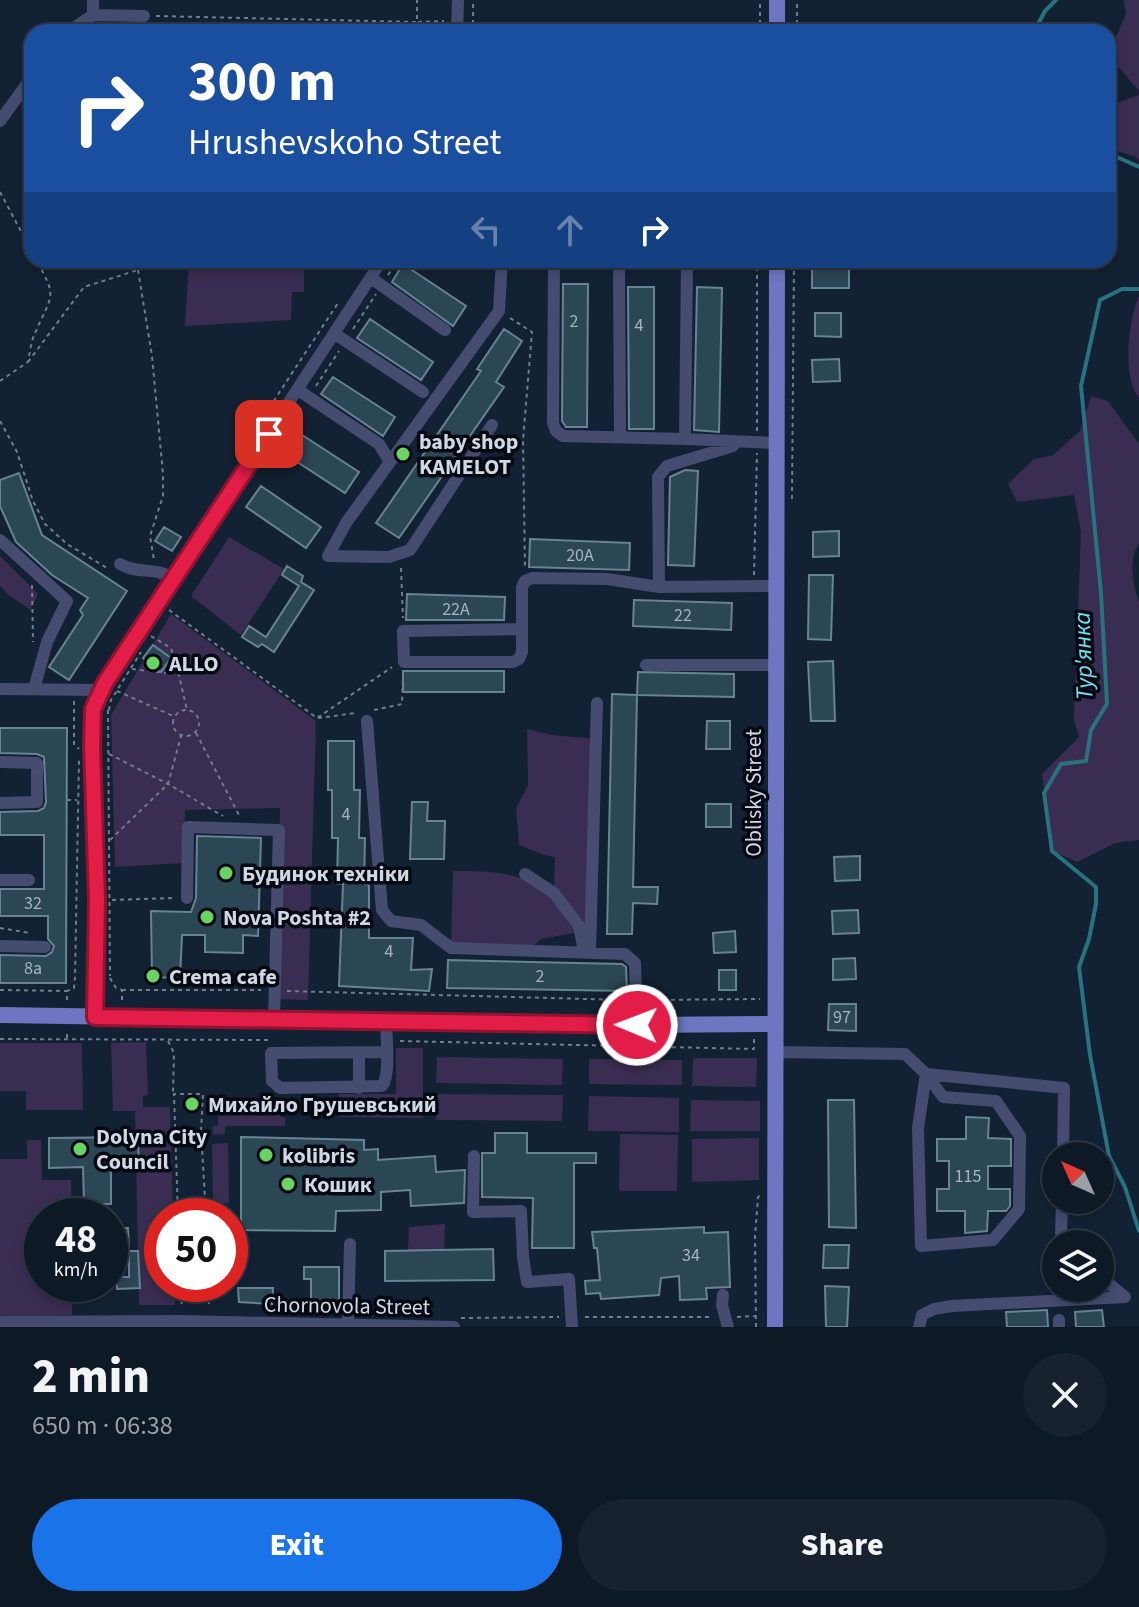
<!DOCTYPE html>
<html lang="en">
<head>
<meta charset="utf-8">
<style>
	:root { --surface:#0e1926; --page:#17222e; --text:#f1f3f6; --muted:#9ba0a7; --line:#2e3843; --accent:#1a73e8 }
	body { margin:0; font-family:"Source Sans 3",sans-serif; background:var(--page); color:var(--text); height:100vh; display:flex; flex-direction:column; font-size:30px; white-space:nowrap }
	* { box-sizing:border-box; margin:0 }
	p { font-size:26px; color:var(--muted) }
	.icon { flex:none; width:44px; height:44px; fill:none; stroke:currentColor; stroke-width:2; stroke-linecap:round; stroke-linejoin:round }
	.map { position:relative; height:1327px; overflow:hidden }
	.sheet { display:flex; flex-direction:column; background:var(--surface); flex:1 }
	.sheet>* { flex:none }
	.guide { position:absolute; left:24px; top:24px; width:1092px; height:244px; border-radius:24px; box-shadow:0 4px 12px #0003,0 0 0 2px var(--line); background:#1a4fa0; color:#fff; overflow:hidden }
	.needle { width:52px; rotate:315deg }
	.fabs { position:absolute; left:1042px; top:1142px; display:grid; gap:16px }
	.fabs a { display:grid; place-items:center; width:72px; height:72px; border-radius:50%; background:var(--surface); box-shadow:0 4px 12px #0003,0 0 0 2px var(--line); font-size:40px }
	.speed { position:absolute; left:24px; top:1198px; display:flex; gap:16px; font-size:40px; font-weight:700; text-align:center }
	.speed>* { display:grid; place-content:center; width:104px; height:104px; border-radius:50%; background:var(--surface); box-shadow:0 4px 12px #0003,0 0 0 2px var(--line); line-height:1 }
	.speed small { font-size:20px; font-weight:400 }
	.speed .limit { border:12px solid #d22; background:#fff; color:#111 }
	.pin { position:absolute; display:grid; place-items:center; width:68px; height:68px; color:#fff; margin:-34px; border-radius:16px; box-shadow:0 4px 12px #0006 }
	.me { position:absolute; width:88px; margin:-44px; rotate:271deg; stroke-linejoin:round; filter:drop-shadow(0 0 6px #0008) }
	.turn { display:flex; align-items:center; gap:28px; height:168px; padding:0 32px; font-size:36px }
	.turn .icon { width:104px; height:104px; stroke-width:2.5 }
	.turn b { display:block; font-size:56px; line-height:68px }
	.lanes { display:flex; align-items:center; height:76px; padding:0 32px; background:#0003; justify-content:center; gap:40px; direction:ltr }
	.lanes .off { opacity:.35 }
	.round { display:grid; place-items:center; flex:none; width:84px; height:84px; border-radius:42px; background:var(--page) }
	.overview { display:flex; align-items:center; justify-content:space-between; height:136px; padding:0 32px }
	h1 { font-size:48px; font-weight:800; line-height:60px }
	.primary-button { display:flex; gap:16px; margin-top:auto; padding:16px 32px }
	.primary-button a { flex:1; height:92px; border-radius:48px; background:var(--accent); color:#fff; font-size:32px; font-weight:800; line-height:92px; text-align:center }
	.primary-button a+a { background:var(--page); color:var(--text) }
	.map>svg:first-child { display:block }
	.green { fill:#3a2d52 }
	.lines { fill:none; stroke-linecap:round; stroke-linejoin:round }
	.stream { stroke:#28737f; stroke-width:4 }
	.building { fill:#2b4654; stroke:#678494; stroke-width:2 }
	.path { stroke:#707d8c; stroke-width:2; stroke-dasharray:4 4; stroke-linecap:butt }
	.minor { stroke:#464c70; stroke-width:12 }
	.major { stroke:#6c76c1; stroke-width:16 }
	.route-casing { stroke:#92132f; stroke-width:20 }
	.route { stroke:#e11d48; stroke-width:14 }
	.poi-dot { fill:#69d464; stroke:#050a12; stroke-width:3 }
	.labels { text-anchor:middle; stroke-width:7; stroke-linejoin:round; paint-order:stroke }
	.number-label { font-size:18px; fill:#a6b4c1 }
	.poi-label { font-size:22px; font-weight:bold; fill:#cfd9e5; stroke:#050a12; text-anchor:start }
	.street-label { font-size:22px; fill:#cfd9e5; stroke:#050a12 }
	.water-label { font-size:24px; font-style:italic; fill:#73e2f4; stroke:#050a12 }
</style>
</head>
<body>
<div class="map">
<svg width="1139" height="1327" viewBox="0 0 1139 1327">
	<rect width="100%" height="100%" fill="#122133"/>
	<path class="green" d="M1124 0H1139V91L1108 55 1126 14Z
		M1139 95V161L1136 157 1108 148V106Z
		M189 260H304V292H292L291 320 185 326Z
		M1139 296V398C1122 378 1128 319 1139 296Z
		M1091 396 1108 401 1139 444V544C1128 558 1133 586 1139 602V840L1115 843 1077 862 1052 851 1042 774 1079 737 1074 720 1081 532 1074 495 1017 502 1008 484 1034 459 1053 455 1080 431Z
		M229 537 284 569 241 635 191 596Z
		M0 556 38 594 30 610 9 595 0 586Z
		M171 614 316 721 308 1000 276 999 280 808 185 810 184 863 115 867 111 715Z
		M527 729 552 735 596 739 590 951 579 932 541 939 528 950 451 948 453 871C493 871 517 872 554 892L555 857 544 855 519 845 516 808 528 785Z
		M146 1042 148 1095 143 1096V1107H170L173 1216H162V1284H174L175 1305H139L135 1111H113L111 1043Z
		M0 1043H82L83 1110H26V1091H0Z
		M396 1048H423V1118L339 1117V1094H396Z
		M437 1057 563 1059 562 1085 436 1083Z
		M693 1058H757L756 1087 692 1086Z
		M589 1059 682 1060V1085L589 1084Z
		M436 1094 563 1095 562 1121 436 1120Z
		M589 1096 679 1098V1132L588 1131Z
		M218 1099H247L285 1118V1126H225V1134L213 1135 212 1127 218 1125Z
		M691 1100 760 1101V1131H690Z
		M620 1134 678 1135 677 1191H619Z
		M759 1138V1180L692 1182V1139Z
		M27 1140H41L42 1180H71L72 1216H42V1284H72V1315L0 1316V1159H27Z
		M228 1143 229 1203H213L212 1144Z
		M445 1224 444 1250H408L409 1227Z"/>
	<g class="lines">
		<path class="stream" d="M1034 32 1045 11 1056 0
			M1108 153 1139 167
			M1139 289H1122L1100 300 1081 386 1101 593 1107 704 1091 730 1086 761 1061 764 1044 793 1052 851 1096 887V904L1089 939 1079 967 1090 1055 1109 1156 1125 1187 1139 1231"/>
	</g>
	<path class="building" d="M403 264 466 306 453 326 392 282Z
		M812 268 849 269V288H812Z
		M563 284H588L587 427H566L562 421Z
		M628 287H654V429H629Z
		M697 287 722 288 719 432 694 430Z
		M815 313H841V337L815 336Z
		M370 319 433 362 421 380 357 338Z
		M504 329 522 341 496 382 504 387 399 538 376 523 481 371 477 369Z
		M839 359 840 381 813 382 812 360Z
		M333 377 395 417 383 436 321 394Z
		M296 431 359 472 345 493 282 452Z
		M685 470 698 471 694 566 668 565 670 477Z
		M19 473 42 535 127 591 69 680 49 667 83 615 80 610 88 598 52 575 16 542 0 506V480Z
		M261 486 321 527 306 548 246 507Z
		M164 527 181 537 172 551 155 541Z
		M839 531V556L813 557V532Z
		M530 539 630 543 629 570 529 567Z
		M287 566 303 576 301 582 314 590 274 652 262 644 258 647 242 637 249 626 266 637 299 586 282 575Z
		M809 575H833L831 640 808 639Z
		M407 594 505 597 504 620H406Z
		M634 600 732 603 731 630 633 626Z
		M153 645 171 658 161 672 143 658Z
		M833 661 835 721H811L808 662Z
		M403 671H504V692H403Z
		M638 672 734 674V697L637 695Z
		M612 694 637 695 633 887H658L657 904 633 903 632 934H607Z
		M707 721H730V749H706Z
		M0 728H67L66 983H0V955L46 956 52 952 54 946 48 939V916H0V889H44V835H0V812L38 811 44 808 46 802 44 757 37 754 0 753Z
		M328 741H354V790H360L359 838H365L364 884 369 885V938H413L411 970 432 969 429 991 339 986 343 884H337L338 838H332V790H328Z
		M412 802H428L427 821H445L444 859H410Z
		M706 804H731V827H706Z
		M197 836 261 838 258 936 243 935V953L205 952V935H182L180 978 152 977 151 911 191 912 196 898Z
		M860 856V880L835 881 834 857Z
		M858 910 859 933 833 934 832 911Z
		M735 931 736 952 714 953 713 933Z
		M855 958 856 979 833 980V959Z
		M448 960 622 964 626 967 627 991 447 988Z
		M719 970H736V990H719Z
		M829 1004H856V1031L828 1030Z
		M828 1100H854L856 1228 829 1227Z
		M966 1117 989 1118 988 1138 1011 1139V1166H988V1189H1010V1206L1006 1211H988L987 1231 965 1233V1211H937V1189H949V1161H937V1139H966Z
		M495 1133H527V1153H596V1163H574V1248H532L533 1198 482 1197V1153H495Z
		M138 1137 139 1168H111V1204H84L83 1167 49 1168V1138Z
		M241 1137 364 1140V1150L378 1149V1160L435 1156 436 1172 465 1170 464 1203 411 1206 410 1190 381 1192V1210L336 1211 335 1231 241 1230Z
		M704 1227V1233L728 1232 730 1287 706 1288 707 1299 680 1300 679 1276 661 1278 659 1295 601 1299 600 1293 586 1294 585 1281 600 1280 597 1248H594L592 1232Z
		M110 1228H128L129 1247 110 1248Z
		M824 1245H849L848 1268H823Z
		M493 1249 494 1280 385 1281V1251Z
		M129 1251H138L140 1288 117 1289V1277H129Z
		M304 1267H339V1305H311V1279H304Z
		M825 1286 849 1287 847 1327H826Z
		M238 1288H273L272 1304 239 1302Z
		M1047 1310 1048 1327H1007L1006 1312Z
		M1102 1310 1104 1327H1076L1075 1312Z"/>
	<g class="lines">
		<path class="path" d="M156 16 417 22V0
			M418 22 444 21
			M473 32V0
			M665 32 760 30
			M760 32V0
			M797 32V0
			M0 192 32 252
			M138 270 152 356 163 474V496L150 536 154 560
			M388 275 398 260
			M510 318 532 332 523 440 525 568
			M353 329 376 294
			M28 362 84 287 138 270 142 260
			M0 381 28 362C30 352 31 340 36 331 52 294 58 298 36 260
			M316 386 339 351
			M0 421 17 452 33 501 45 524 67 544 107 568
			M256 428 338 303
			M757 431V260
			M265 463 301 408
			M792 499 794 260
			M401 568 403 618
			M754 575 757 453
			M32 585 33 642
			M169 610 317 718 392 667
			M151 636 171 648 177 669
			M132 669 166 673 178 671 187 710
			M117 691 173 716
			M74 701V744L79 749
			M173 723a13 13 0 1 1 26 0a13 13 0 1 1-26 0Z
			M108 710 110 976
			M109 710 111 700 141 652
			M374 710 402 704 403 675
			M318 718 356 713
			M196 733 240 817
			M109 754 168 784 223 816
			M67 800H77
			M110 840 168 784 181 736
			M112 900 173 898
			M0 928 30 933
			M110 978 116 988 122 990V1001
			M0 990 67 991
			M122 990H261
			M287 991 625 1000
			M67 1000V991L74 988 75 977 79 759
			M647 1000 760 999
			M67 1038V1030
			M0 1039 269 1040
			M168 1041 174 1053 173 1093
			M400 1041 754 1049V1038
			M178 1216 174 1094H203L201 1131 206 1216
			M180 1284 182 1307
			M208 1284 209 1307
			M585 1317H711
			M737 1317 756 1316
			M461 1318 559 1317
			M756 1327 755 1237 758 1197 761 1195"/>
		<path class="minor" d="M93 0V15L144 16
			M68 32 93 15
			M457 32 458 0
			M0 121 32 77
			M554 260 553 423 556 431 563 436 685 439
			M619 260 620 436
			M687 260 685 439 776 443
			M371 278 445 330
			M335 334 423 392
			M298 390 379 444 390 462 499 311 502 260
			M390 462 346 523 328 556 389 557 410 550 492 425
			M0 540 67 601 47 642 34 689
			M120 564C139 575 156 566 174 579
			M659 587 658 477 667 466 733 446
			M522 629 403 631 404 662H513L519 659 522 652V587L525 581 532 578 607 579 659 587 775 586
			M646 665H775
			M0 689 101 690
			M367 721 382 910 391 921 421 925 451 948 625 954 635 963 637 1025
			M0 762 37 763V802L0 803
			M525 874 554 893 579 926 584 951
			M0 880H29
			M187 898 188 827 279 830 274 1019
			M0 946 45 947
			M590 951 597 703
			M95 1017 97 900 92 746 93 709 105 683 382 260
			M386 1021C386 1037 391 1075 382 1086L280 1088 272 1081 271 1053 386 1052
			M359 1052V1088
			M775 1052 905 1054 926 1074 1064 1088 1063 1156
			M926 1074 943 1097 996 1101 1020 1136 1019 1209 993 1240 921 1246 918 1128Z
			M474 1156 473 1212 521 1211 523 1257 527 1282 569 1279 572 1327
			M1062 1200 1061 1238 1067 1244
			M1100 1276 1125 1297
			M723 1295 722 1305 728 1327
			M1059 1320V1327
			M0 1322 181 1321 454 1327
			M348 1327 350 1244
			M919 1327 922 1315 934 1309 952 1306 1125 1297"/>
		<path class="major" d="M777 32V0
			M0 1015 637 1025 774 1024
			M775 1327 777 260"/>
	</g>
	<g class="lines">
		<defs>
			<path id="route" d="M269 434 105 683 93 709 92 746 97 900 95 1017 637 1025"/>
		</defs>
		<use href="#route" class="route-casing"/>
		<use href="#route" class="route"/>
	</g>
	<g class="poi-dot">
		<circle cx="403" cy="454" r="8"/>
		<circle cx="153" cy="663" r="8"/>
		<circle cx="226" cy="873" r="8"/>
		<circle cx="207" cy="917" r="8"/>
		<circle cx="153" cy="976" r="8"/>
		<circle cx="192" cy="1104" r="8"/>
		<circle cx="80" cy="1149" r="8"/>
		<circle cx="266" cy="1155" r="8"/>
		<circle cx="288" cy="1184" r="8"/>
	</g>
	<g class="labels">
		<g class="number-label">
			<text x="574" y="327">2</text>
			<text x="639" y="331">4</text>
			<text x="580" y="561">20А</text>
			<text x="456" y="615">22А</text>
			<text x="683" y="621">22</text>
			<text x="346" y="820">4</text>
			<text x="33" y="909">32</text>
			<text x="389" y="957">4</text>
			<text x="33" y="974">8а</text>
			<text x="540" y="982">2</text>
			<text x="842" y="1023">97</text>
			<text x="968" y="1182">115</text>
			<text x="691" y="1261">34</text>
		</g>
		<g class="poi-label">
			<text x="419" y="449">baby shop<tspan x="419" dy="25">KAMELOT</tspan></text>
			<text x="169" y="671">ALLO</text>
			<text x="242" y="881">Будинок техніки</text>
			<text x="223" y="925">Nova Poshta #2</text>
			<text x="169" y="984">Crema cafe</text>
			<text x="208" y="1112">Михайло Грушевський</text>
			<text x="96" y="1144">Dolyna City<tspan x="96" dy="25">Council</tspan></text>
			<text x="282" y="1163">kolibris</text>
			<text x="304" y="1192">Кошик</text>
		</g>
		<g class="street-label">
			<text transform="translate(753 793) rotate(-90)" y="8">Oblisky Street</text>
			<text transform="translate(347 1305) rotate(1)" y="8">Chornovola Street</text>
		</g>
		<g class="water-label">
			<text transform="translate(1083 656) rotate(-92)" y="8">Тур'янка</text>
		</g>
	</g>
</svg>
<div class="fabs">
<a><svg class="needle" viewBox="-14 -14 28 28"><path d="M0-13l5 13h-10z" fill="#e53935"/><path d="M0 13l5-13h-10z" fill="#9ba0a7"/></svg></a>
<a><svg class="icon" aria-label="layers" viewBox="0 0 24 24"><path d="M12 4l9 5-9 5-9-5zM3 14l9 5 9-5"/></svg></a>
</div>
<div class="speed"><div>48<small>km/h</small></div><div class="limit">50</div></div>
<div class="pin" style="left:269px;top:434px;background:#d93025"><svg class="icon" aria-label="arrive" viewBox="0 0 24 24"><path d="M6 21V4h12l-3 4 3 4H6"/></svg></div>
<svg class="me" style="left:637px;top:1025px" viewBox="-20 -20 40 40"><circle r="17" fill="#e11d48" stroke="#fff" stroke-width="3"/><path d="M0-11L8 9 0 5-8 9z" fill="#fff"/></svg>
<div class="guide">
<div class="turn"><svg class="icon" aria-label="right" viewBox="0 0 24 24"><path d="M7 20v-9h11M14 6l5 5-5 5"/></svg><div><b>300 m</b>Hrushevskoho Street</div></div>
<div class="lanes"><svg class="icon off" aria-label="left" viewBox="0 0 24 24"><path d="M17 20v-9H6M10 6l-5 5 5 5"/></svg><svg class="icon off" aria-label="ahead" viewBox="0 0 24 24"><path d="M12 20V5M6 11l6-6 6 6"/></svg><svg class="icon" aria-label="right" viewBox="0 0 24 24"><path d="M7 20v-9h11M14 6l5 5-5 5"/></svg></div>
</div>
</div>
<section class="sheet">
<div class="overview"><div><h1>2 min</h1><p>650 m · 06:38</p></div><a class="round"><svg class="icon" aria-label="close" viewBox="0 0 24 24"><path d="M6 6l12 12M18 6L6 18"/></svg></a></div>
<div class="primary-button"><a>Exit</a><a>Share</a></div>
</section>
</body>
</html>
